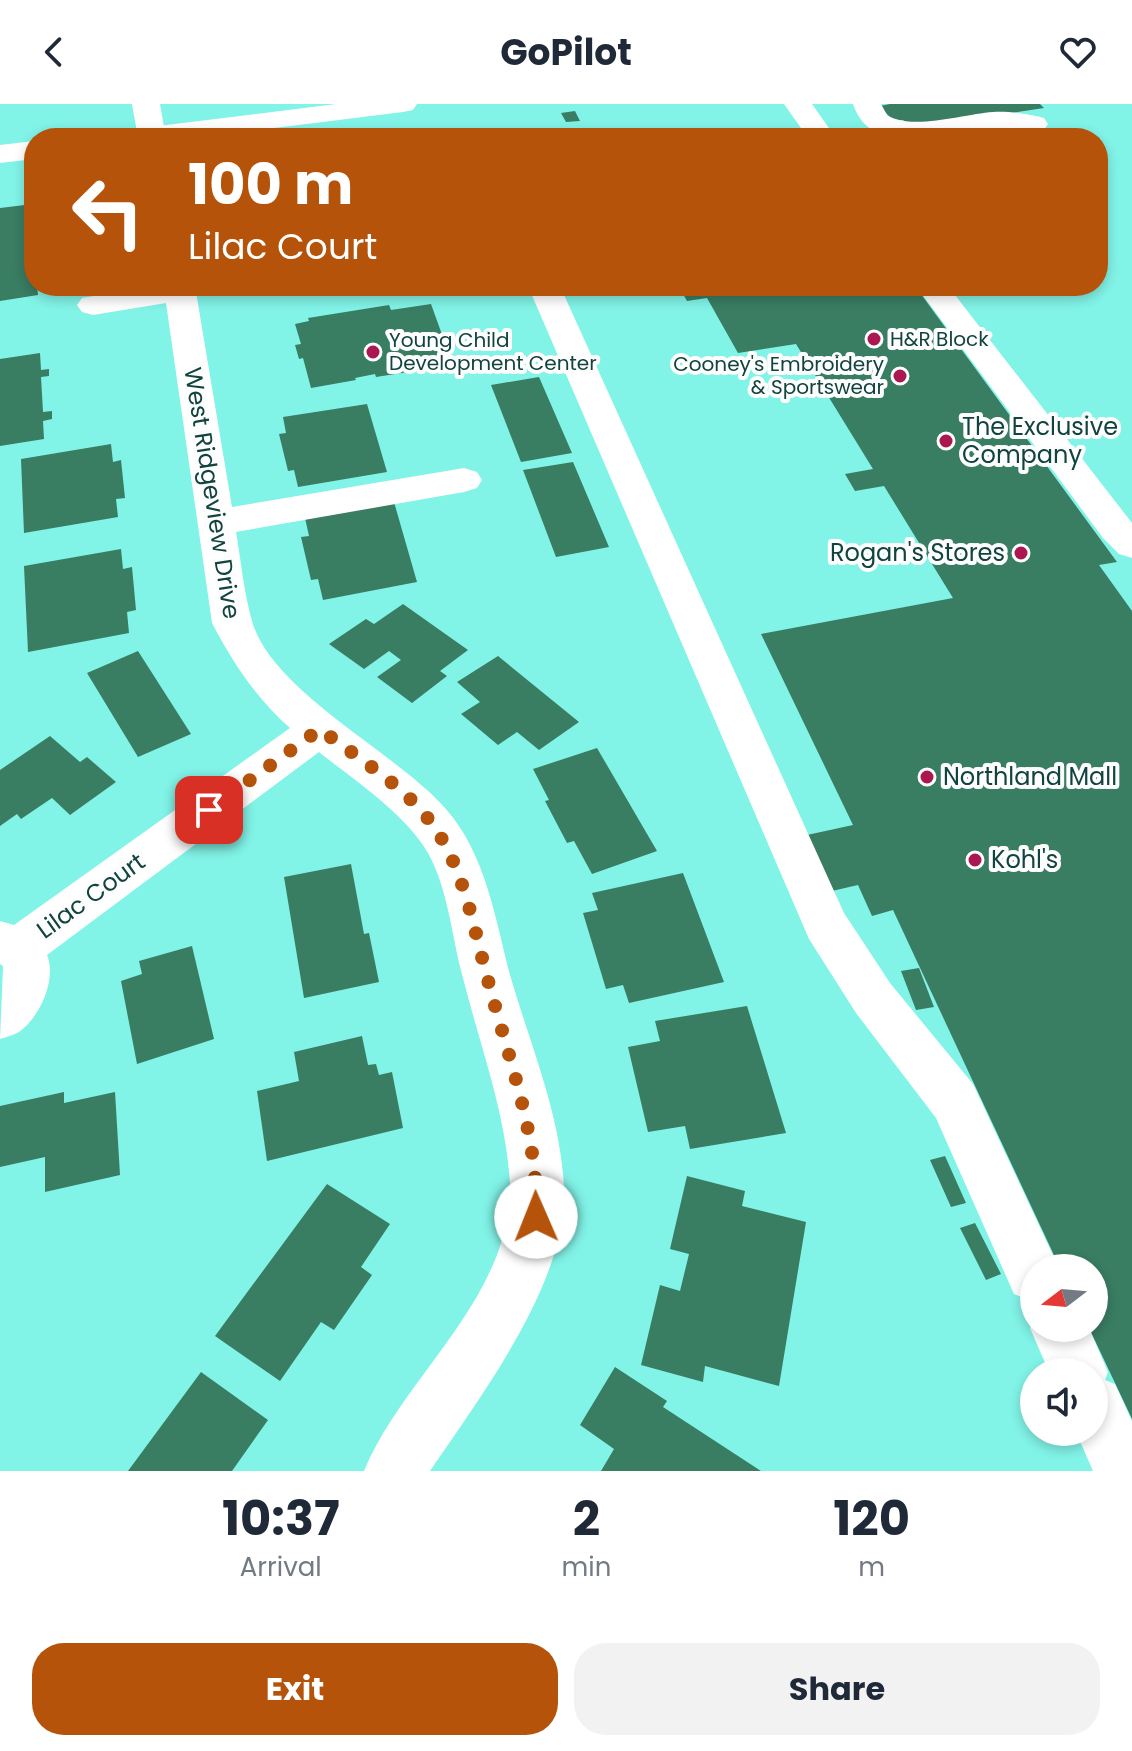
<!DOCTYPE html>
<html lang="en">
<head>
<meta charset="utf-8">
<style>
	:root { --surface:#fff; --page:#f2f2f3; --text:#1f2937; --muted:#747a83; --accent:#b45309 }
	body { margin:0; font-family:Poppins,sans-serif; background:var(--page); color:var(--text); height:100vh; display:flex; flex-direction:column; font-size:30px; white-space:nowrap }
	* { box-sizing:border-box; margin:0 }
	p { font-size:26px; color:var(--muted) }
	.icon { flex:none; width:44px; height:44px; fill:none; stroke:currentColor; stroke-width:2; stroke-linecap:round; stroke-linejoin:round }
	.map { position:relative; height:1367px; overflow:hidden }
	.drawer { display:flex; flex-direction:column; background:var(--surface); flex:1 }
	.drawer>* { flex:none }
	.banner { position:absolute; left:24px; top:24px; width:1084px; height:168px; border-radius:32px; box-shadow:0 4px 12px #0003; background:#b45309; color:#fff; overflow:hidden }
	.needle { width:52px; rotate:254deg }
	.tools { position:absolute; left:1020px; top:1150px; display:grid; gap:16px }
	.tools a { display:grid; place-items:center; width:88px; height:88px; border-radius:50%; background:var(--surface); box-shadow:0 4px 12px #0003; font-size:40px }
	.pin { position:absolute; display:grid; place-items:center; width:68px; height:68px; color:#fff; margin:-34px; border-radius:16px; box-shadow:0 4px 12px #0006 }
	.me { position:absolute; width:88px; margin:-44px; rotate:359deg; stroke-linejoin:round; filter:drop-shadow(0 0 6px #0008) }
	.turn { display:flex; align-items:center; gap:28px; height:168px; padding:0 32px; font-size:36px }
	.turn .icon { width:104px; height:104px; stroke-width:2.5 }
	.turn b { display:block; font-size:56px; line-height:68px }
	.eta { display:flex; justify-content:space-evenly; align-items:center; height:136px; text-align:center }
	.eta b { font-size:48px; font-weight:700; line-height:56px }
	.action { display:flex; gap:16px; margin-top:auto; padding:16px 32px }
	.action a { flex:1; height:92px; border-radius:32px; background:var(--accent); color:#fff; font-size:32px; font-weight:700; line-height:92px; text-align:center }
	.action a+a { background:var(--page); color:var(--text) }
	header { display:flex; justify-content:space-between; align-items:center; height:104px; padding:0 32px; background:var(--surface); font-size:36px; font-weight:700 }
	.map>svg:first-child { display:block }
	.building { fill:#397d63 }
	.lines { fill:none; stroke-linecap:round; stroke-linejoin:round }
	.minor { fill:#fff; fill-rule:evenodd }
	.major { fill:#fff; fill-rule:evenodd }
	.route { stroke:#b45309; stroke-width:14; stroke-dasharray:0 25.2 }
	.poi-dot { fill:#aa184f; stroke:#fdfdfd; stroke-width:3 }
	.labels { text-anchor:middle; stroke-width:8; stroke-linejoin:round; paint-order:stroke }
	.far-poi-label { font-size:20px; fill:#11433f; stroke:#fdfdfd; text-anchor:start }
	.poi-label { font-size:24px; fill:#11433f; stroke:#fdfdfd; text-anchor:start }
	.street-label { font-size:24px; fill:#11433f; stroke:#fdfdfd }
</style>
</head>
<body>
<header><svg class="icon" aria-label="back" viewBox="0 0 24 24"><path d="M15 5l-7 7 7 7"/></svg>GoPilot<svg class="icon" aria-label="heart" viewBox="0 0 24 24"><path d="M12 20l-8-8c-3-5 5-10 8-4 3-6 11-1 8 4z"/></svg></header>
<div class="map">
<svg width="1132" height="1367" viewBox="0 0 1132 1367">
	<rect width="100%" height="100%" fill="#82f3e7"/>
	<path class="building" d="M890 0H1040L1044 4 911 24 903 16 893 17 880 2Z
		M575 7 580 17 566 18 561 9Z
		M33 100 34 182H37L38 191 0 197V104Z
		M668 182H915L1117 458 1099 461 1132 507V1315L1089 1224H1094V1164H1060L893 806 872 812 858 781 832 787 807 731 853 721 761 530 953 494 884 382 855 387 845 370 873 365 796 240 738 249 707 194 687 197 682 188 672 190Z
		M431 200 453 261 376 273 375 270 355 274 356 276 311 284 303 254 299 255 295 241 301 240 295 220 309 217 308 214 389 201 391 206Z
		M40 249 41 266 49 265V272L41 273 43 308 52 307V315L43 317 44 335 0 342V255Z
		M539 273 572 349 521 358 491 281Z
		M367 300 387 368 298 383 294 366 288 367 279 330 286 329 283 313Z
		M111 340 113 358 121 356 125 394 116 395 118 413 24 429 21 355Z
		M573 358 609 443 556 453 523 366Z
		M394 398 417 478 323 496 318 475 311 476 301 433 309 432 305 414Z
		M121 445 123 465 132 463 136 506 127 508 129 529 28 548 24 462Z
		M403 500 468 546 440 567 447 572 412 599 377 573 401 556 389 547 364 565 329 540 366 515 374 520Z
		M138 547 191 630 138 653 87 569Z
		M498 552 579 618 539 646 517 628 498 641 461 610 480 598 457 578Z
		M50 632 80 658 87 653 116 678 70 711 52 694 21 715 17 710 0 722V666Z
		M597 644 657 747 592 770 574 737 567 739 545 697 549 696 533 665Z
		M351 760 364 830 369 829 379 878 304 894 284 773Z
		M683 769 724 878 629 899 623 881 606 885 583 809 598 806 592 789Z
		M192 842 214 935 137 960 121 877 142 870 139 857Z
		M919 864 934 903 916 906 901 867Z
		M747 902 786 1029 690 1045 685 1022 648 1028 628 943 660 937 655 917Z
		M362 932 368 961 376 960 379 971 392 968 403 1024 267 1057 257 987 299 977 294 948Z
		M64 988V999L115 988 120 1071 45 1088V1053L0 1063V1002Z
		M945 1052 966 1099 951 1103 930 1056Z
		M687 1072 745 1087 742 1102 806 1118 779 1282 705 1262 703 1278 641 1261 660 1181 680 1187 689 1150 670 1145Z
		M327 1080 390 1120 361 1163 372 1171 334 1226 321 1218 280 1277 215 1232Z
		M975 1119 1001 1170 986 1176 960 1124Z
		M615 1263 667 1297 663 1303 761 1367H601L614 1345 580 1321Z
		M201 1268 268 1316 232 1367H128Z"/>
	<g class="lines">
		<path class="minor" d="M132 0H160L166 34H138Z
			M784 0H812L836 34H808Z
			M853 0H881L887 11C911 27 964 10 993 8 1009 7 1028 10 1044 14L1048 20 1044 26C1027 30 1011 24 994 25 951 26 872 58 853 0Z
			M152 182H195L232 403 464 364 477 368 482 376 477 384 464 388 236 428C241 457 244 489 252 517 271 587 397 649 445 704 486 750 495 814 510 871 530 940 560 1009 564 1082 569 1177 481 1291 430 1367H364C395 1292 466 1231 497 1151 505 1129 511 1104 510 1080 506 1009 480 942 463 874 451 831 448 778 423 741 397 704 354 676 319 648L47 851C57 875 40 913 19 928 14 931 6 933 0 935L3 862 0 860V817L14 821 290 624C256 594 233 559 212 519L166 199 93 211 82 208 77 201 82 194Z
			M528 182H560L844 809 890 879 973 980 1059 1164H1034V1198L1014 1190 936 1014 856 909 809 835Z
			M916 182H948L1132 419V454L1119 450 1103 434Z
			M1034 1215V1224H1089L1108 1268 1105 1276 1115 1280 1132 1317V1367H1093L1076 1328H1094V1268H1049L1030 1224Z"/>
		<path class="major" d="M336 0H417L413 6 403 8 194 34H112L116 28 126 26Z
			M34 37V55L0 59V41Z"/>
	</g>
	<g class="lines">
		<path class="route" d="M209 706 320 625C355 652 407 684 432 720 465 765 474 827 489 880 509 956 539 1034 536 1113"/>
	</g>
	<g class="poi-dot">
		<circle cx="874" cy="235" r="8"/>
		<circle cx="373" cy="248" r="8"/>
		<circle cx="900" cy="272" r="8"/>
		<circle cx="946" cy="337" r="8"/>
		<circle cx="1021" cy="449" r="8"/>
		<circle cx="927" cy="673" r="8"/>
		<circle cx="975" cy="756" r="8"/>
	</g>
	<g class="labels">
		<g class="far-poi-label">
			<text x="890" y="242">H&amp;R Block</text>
			<text x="389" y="243">Young Child<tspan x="389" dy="23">Development Center</tspan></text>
			<text x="884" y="267" text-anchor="end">Cooney's Embroidery<tspan x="884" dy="23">&amp; Sportswear</tspan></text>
		</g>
		<g class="poi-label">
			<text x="962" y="331">The Exclusive<tspan x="962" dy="28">Company</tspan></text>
			<text x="1005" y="457" text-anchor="end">Rogan's Stores</text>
			<text x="943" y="681">Northland Mall</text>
			<text x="991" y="764">Kohl's</text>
		</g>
		<g class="street-label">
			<text transform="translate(212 389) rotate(81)" y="8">West Ridgeview Drive</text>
			<text transform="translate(91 792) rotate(-36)" y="8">Lilac Court</text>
		</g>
	</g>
</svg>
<div class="tools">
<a><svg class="needle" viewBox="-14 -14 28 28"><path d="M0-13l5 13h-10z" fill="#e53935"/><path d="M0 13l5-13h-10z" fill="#747a83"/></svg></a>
<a><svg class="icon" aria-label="sound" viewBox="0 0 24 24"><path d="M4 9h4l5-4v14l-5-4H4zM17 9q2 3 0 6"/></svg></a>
</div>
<div class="pin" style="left:209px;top:706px;background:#d93025"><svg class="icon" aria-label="arrive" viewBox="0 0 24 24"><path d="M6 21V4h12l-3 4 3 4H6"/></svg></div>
<svg class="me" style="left:536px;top:1113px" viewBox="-20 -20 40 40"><circle r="19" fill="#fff"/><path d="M0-13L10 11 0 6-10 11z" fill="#b45309"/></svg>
<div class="banner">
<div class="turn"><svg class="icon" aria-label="left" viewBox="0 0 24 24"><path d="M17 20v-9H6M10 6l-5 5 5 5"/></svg><div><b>100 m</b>Lilac Court</div></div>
</div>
</div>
<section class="drawer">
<div class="eta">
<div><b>10:37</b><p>Arrival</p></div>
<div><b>2</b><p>min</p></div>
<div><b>120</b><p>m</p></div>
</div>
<div class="action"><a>Exit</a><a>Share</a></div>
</section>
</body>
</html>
